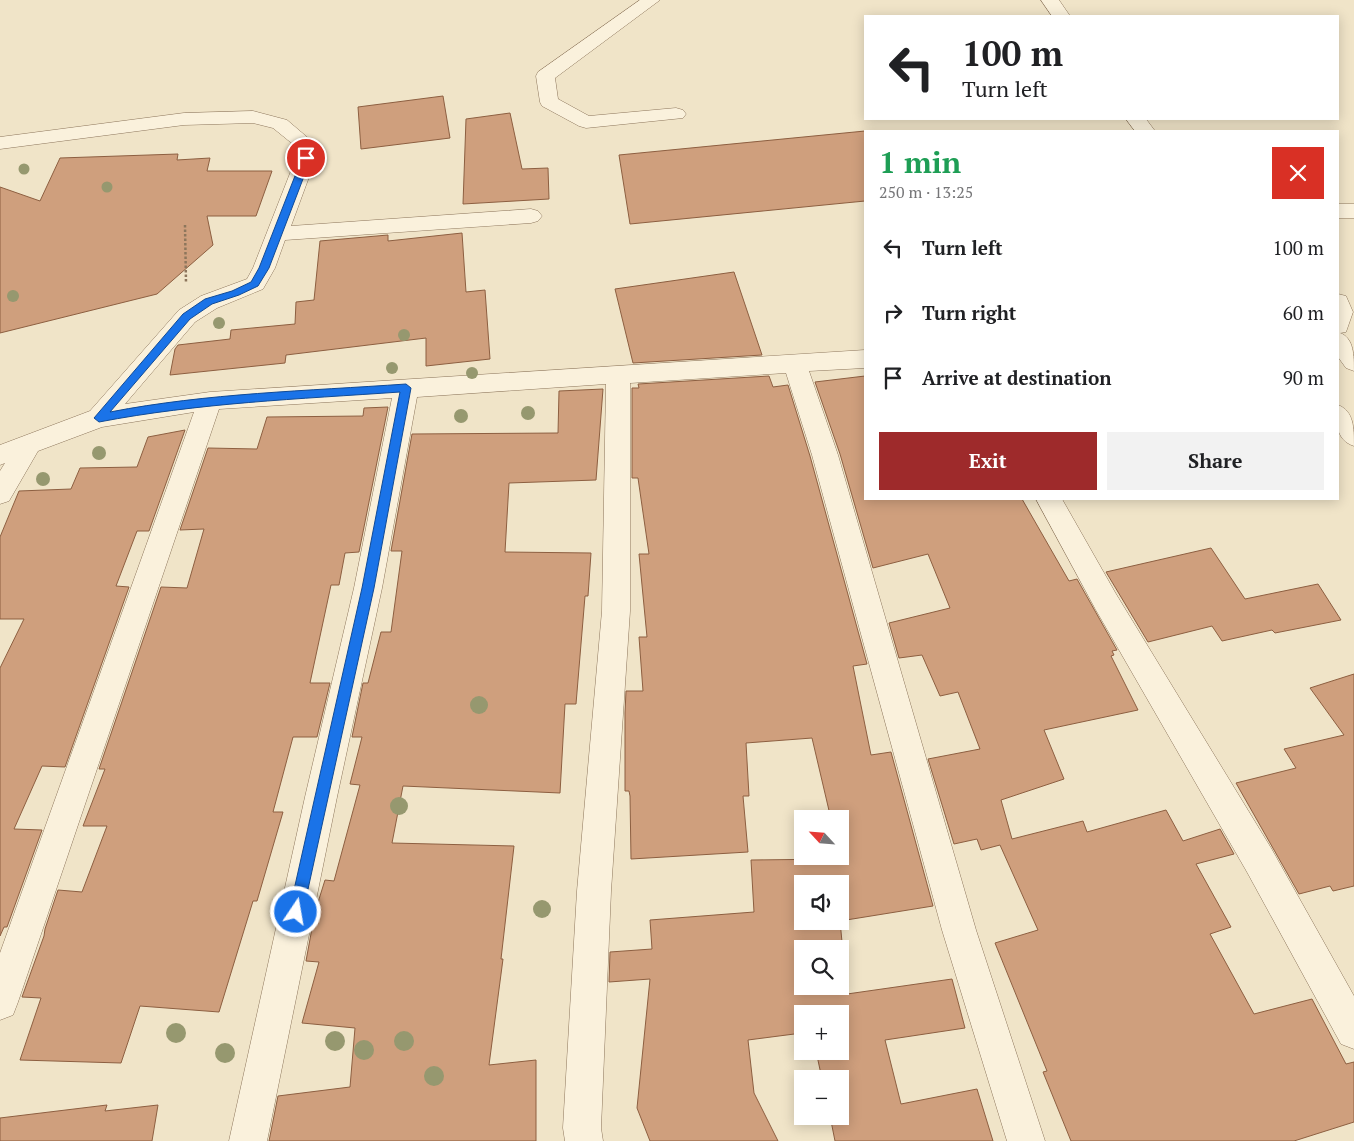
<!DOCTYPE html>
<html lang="en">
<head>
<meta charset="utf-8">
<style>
	:root { --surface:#fff; --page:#f2f2f2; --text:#202124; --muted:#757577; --accent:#9e2a2b }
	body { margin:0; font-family:"PT Serif",serif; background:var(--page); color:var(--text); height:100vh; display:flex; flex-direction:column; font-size:19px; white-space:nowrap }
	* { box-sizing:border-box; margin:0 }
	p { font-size:16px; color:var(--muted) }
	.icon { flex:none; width:28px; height:28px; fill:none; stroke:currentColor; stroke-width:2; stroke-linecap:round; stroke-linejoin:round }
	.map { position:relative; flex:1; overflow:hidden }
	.sheet { position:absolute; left:864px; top:130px; width:475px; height:370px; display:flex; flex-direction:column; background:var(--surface); border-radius:0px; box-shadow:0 2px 12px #0003 }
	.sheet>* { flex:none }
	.guide { position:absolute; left:864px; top:15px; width:475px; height:105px; border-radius:0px; box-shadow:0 2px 12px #0003; background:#fff; color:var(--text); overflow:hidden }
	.needle { width:32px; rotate:296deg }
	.buttons { position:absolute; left:794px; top:810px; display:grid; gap:10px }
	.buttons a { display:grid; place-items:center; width:55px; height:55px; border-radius:0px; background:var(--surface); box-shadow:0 2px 12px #0003; font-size:25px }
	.pin { position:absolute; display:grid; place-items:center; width:42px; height:42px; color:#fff; margin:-21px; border:2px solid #fff; border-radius:50%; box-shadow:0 1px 5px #0007 }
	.me { position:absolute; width:55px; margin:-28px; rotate:12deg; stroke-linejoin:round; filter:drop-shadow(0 0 4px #0008) }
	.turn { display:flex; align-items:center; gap:18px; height:105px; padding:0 15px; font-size:22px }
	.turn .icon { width:65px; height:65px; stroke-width:2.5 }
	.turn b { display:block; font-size:35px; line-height:42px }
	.round { display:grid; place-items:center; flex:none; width:52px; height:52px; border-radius:0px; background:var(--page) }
	.overview { display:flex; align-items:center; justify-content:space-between; height:85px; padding:0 15px }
	h1 { font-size:30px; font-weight:600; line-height:38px; color:#1e9e55 }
	.button { display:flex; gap:10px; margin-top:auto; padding:10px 15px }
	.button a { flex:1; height:58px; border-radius:0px; background:var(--accent); color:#fff; font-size:20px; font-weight:600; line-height:58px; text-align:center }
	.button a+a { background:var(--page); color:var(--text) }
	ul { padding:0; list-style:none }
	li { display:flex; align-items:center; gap:15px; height:65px; padding:0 15px }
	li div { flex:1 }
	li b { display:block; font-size:19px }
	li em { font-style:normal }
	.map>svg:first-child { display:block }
	.building { fill:#cf9f7d; stroke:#8d5f41; fill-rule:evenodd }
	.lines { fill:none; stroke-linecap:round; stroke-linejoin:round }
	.minor-casing { stroke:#8d765c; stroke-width:1 }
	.path { stroke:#8d765c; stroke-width:2.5; stroke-dasharray:2.5 2; stroke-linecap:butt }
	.minor { fill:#faf1dc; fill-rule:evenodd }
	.tree { fill:#96986f }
	.route { fill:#1a73e8; stroke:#114b97 }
</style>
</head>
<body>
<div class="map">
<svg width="1354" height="1141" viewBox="0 0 1354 1141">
	<rect width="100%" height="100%" fill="#f0e4c8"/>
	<path class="building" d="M443 96 450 138 361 149 358 107Z
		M510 113 522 169 548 168 549 199 463 204 466 119Z
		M865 131V201L630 224 619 155Z
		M178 154 177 160 210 158 207 171H272L256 216H207L213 245 157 294 0 333V187L40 201 60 158Z
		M462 233 466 292 485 290 490 359 426 366V338L286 355 285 363 170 375 175 349 178 345 230 339 231 330 295 324 296 302 314 300 320 241 388 235V241Z
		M734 272 762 355 633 363 615 289Z
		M769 376 773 387 788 385 810 456 867 664 853 666 871 755 891 752 933 906 840 921 847 994 952 979 965 1028 885 1040 901 1104 977 1089 993 1141H835L830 1116H840V1079H822L816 1051H840V1014H802V1033L748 1040 754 1093 778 1141H650L637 1108 650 979 609 982 610 952 652 949 650 920 754 912 751 860 840 859V819H831L812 738 746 743 749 796H743L748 852 631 859 630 796 629 791H625V713L626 691H643L639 637H647L639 554H649L638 478H632V388H639L638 384ZM802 884H840V921H802ZM802 949H840V986H802Z
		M865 376V499H1022L1069 581 1077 579 1117 650 1112 651 1114 655 1111 656 1138 710 1044 730 1064 779 1001 800 1012 839 1083 821 1087 832 1166 810 1183 841 1220 829 1234 854 1196 864 1231 927 1210 934 1254 1014 1312 999 1346 1064 1354 1062V1122L1294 1141H1071L1043 1072 1047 1071 995 943 1038 930 1000 845 981 850 977 839 954 844 928 759 980 749 958 692 940 696 922 655 899 658 889 623 950 608 928 554 873 568 840 454 815 382Z
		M603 389 596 480 509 483 505 552 591 553 588 596H585L576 704H565L560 793 403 786 392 843 514 846 501 959H503L489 1065 536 1060V1141H269L278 1096 350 1087 355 1028 302 1023 319 962 306 961 315 912 325 880 334 881 360 785 350 784 362 737H352L363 683H368L381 632H391L402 551H391L412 434 558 433 559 391Z
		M388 407 359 552 345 553 339 585H331L310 683H330L317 737H293L273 812H283L257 901H253L219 1012 140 1006 121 1063 20 1060 41 998 22 997 44 936 45 929 58 890 82 892 107 826H83L105 769H99L161 587 187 588 204 529 180 530 208 448 257 449 267 417 363 416 364 408Z
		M185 430 149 531H137L116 586 129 587 65 767 42 766 14 829 42 830 7 927H4L0 936V668L24 619H0V537L19 491 71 489 80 468 137 467 148 437Z
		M1211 548 1245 599 1318 584 1341 620 1275 633 1272 630 1222 641 1212 626 1148 642 1106 572Z
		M1354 674V886L1333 891 1330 886 1299 894 1236 783 1296 768 1284 749 1344 735 1310 688Z
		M107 1105 105 1111 158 1105 152 1141H0V1118Z"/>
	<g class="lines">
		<defs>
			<path id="minor" d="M640 0H660L555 78 558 99 589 116 676 108 683 110 686 114 683 118 586 128 579 126 542 106 540 102 536 76 538 72Z
				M1041 0H1059L1070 16H1052Z
				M253 111 287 120 314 143 316 158 291 226 531 209 538 211 542 216 538 221 531 223 285 240 275 268 263 289 217 308 195 322 125 404 210 392 865 350V368L809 371 838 455 976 930 1045 1141H1007L942 930 812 455 786 373 630 383V611L611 891 601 1128 603 1141H565L563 1128 577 891 602 611 606 384 417 397 382 588 337 797 267 1141H229L305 797 354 588 392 398 219 409 18 1002 13 1015 0 1020V953L194 412 102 427 38 451 9 501 0 504V471L5 463 0 465V445L90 411 179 310 201 296 247 279 253 268 296 158 294 145 273 128 253 123 184 125 0 149V137L184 113Z
				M1126 119H1146L1155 131H1135Z
				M1338 204H1354V218H1338Z
				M1338 294 1346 296 1353 312 1346 332 1340 333C1354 338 1354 356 1354 371L1346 368 1338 357Z
				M1338 405C1354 411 1354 428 1354 446 1335 440 1336 421 1338 405Z
				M1036 499H1062L1116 594 1271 848 1354 996V1049L1341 1044 1247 872 1096 610Z"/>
		</defs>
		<use href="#minor" class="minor-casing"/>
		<path class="path" d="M185 225 186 283"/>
		<use href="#minor" class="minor"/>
	</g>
	<g class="tree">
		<circle cx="24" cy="169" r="5.5"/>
		<circle cx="107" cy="187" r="5.5"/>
		<circle cx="13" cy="296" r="6"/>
		<circle cx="219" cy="323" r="6"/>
		<circle cx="404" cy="335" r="6"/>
		<circle cx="392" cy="368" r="6"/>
		<circle cx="472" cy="373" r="6"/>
		<circle cx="528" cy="413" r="7"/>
		<circle cx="461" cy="416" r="7"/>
		<circle cx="99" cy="453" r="7"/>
		<circle cx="43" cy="479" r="7"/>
		<circle cx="479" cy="705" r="9"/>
		<circle cx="399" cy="806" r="9"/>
		<circle cx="542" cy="909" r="9"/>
		<circle cx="176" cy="1033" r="10"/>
		<circle cx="335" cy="1041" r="10"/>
		<circle cx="404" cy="1041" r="10"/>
		<circle cx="364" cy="1050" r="10"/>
		<circle cx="225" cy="1053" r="10"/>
		<circle cx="434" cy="1076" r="10"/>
	</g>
	<path class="route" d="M306 155 311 158 269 268 258 286 239 295 212 304 190 319 110 412C208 393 307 391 406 384L411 388 374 588 303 912 301 916 296 918 291 916 289 912 362 588 400 392C299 399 198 403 99 422L94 418 183 314 205 299 232 291 251 282 259 268 302 158Z"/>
</svg>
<div class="buttons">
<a><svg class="needle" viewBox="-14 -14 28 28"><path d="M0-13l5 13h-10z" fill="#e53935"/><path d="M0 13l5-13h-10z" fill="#757577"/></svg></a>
<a><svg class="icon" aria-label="sound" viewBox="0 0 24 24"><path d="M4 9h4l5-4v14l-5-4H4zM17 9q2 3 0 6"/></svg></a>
<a><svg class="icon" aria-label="search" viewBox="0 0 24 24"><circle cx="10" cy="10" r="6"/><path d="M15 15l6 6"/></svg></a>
<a>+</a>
<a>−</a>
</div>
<div class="pin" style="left:306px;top:158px;background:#d93025"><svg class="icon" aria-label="arrive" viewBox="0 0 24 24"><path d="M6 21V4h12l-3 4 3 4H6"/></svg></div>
<svg class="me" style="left:296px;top:912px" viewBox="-20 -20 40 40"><circle r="17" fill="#1a73e8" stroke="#fff" stroke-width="3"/><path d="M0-11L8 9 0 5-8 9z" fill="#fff"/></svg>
<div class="guide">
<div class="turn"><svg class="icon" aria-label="left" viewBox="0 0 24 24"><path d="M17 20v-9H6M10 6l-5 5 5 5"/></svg><div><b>100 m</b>Turn left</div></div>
</div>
<section class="sheet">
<div class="overview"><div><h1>1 min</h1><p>250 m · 13:25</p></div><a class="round" style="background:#d93025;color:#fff"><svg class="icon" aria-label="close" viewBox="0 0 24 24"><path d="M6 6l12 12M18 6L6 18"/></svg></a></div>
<ul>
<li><svg class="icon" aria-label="left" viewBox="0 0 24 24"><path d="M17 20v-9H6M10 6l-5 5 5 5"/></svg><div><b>Turn left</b></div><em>100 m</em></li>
<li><svg class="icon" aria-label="right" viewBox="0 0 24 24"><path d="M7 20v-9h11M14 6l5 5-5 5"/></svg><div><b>Turn right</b></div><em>60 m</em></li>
<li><svg class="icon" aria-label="arrive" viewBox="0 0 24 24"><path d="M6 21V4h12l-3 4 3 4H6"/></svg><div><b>Arrive at destination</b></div><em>90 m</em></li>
</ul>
<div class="button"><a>Exit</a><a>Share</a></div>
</section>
</div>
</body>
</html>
